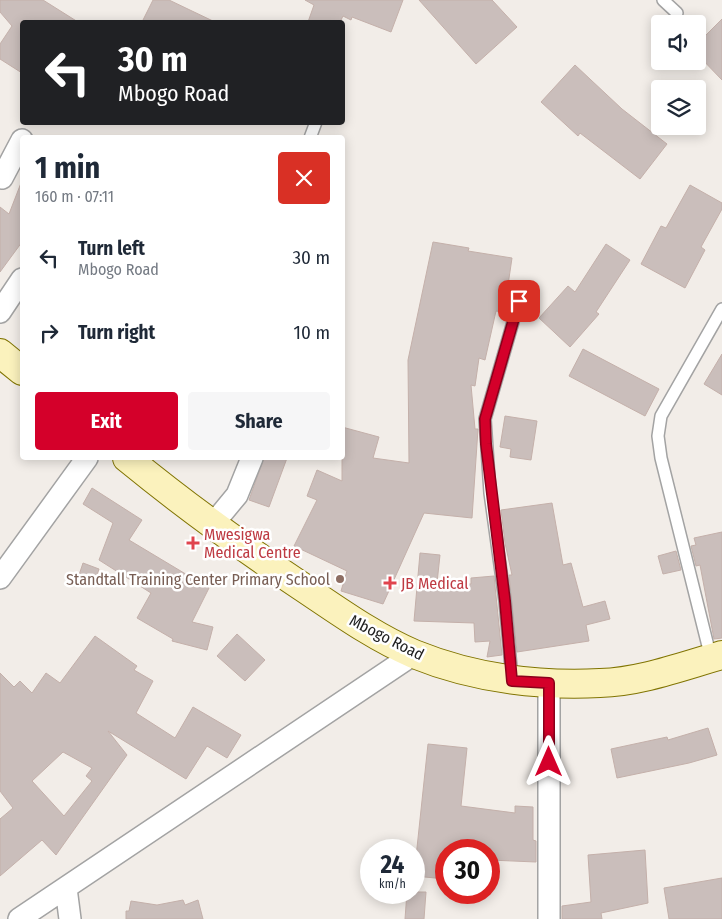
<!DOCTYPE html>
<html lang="en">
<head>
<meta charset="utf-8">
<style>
	:root { --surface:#fff; --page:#f6f6f7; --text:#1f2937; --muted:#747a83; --accent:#d4002a }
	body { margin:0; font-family:"Fira Sans Condensed",sans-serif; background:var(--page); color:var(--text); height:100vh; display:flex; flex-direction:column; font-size:19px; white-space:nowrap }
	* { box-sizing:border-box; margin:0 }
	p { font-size:16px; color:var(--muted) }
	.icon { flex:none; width:28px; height:28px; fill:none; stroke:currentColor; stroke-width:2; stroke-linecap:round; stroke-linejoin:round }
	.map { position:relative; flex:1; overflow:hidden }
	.details { position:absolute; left:20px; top:135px; width:325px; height:325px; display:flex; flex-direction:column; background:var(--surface); border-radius:5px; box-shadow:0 2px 12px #0003 }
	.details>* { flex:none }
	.top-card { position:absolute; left:20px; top:20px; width:325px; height:105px; border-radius:5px; box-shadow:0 2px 12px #0003; background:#202124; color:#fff; overflow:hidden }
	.controls { position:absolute; left:651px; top:15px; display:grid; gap:10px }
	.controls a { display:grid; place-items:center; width:55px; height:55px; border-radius:5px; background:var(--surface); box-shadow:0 2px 12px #0003; font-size:25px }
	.speed { position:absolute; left:360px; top:839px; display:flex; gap:10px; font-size:25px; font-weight:700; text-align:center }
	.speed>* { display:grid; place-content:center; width:65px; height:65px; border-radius:50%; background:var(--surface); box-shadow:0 2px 12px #0003; line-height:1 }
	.speed small { font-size:12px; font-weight:400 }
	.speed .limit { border:8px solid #d22; background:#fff; color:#111 }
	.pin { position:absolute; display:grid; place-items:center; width:42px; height:42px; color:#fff; margin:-21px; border-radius:10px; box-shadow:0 2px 8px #0006 }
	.me { position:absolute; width:55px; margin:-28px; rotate:0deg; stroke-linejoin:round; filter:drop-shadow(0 0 4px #0008) }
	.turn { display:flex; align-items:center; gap:18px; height:105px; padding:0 15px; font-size:22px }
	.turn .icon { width:65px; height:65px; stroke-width:2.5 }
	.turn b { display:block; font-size:35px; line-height:42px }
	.round { display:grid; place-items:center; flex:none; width:52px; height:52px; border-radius:5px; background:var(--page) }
	.summary { display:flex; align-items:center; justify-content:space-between; height:85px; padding:0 15px }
	h1 { font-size:30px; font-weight:700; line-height:38px }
	.primary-button { display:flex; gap:10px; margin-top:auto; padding:10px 15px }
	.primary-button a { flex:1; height:58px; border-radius:5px; background:var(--accent); color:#fff; font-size:20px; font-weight:700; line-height:58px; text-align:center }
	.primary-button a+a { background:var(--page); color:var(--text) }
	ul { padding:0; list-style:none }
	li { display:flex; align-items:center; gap:15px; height:75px; padding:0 15px }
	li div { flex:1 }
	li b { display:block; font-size:19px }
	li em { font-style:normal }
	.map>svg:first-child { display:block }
	.building { fill:#cabebb; stroke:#c4b0aa; fill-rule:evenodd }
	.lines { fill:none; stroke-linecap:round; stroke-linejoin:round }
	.service-casing { stroke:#a3a3a3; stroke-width:14 }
	.minor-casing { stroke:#a3a3a3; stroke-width:24 }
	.secondary-casing { stroke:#807402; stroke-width:30 }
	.service { stroke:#fff; stroke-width:11 }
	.minor { stroke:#fff; stroke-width:21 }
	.secondary { stroke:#fbf2bd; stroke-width:28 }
	.route-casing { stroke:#8a001b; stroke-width:12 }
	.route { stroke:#d4002a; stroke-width:9 }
	.health-dot { fill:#e0444e; stroke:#fff; stroke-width:2 }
	.education-dot { fill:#8d6e63; stroke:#fff; stroke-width:2 }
	.labels { text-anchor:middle; stroke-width:5; stroke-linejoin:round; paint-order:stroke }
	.health-label { font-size:16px; fill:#be3a42; stroke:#fff; text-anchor:start }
	.education-label { font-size:16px; fill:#785e54; stroke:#fff; text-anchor:end }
	.street-label { font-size:16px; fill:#222; stroke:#fff }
</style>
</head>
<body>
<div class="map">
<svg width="722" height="919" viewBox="0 0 722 919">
	<rect width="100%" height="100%" fill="#f2ede8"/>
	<path class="building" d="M0 0H43L78 22H22V73L0 59V44L12 26 0 12Z
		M153 0H169L215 22H142Z
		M305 0H403L391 32 352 17 351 20 343 16 340 22H308L314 5Z
		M419 0H492L517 27 476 64Z
		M722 19V80L698 55V43Z
		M575 65 622 109 667 144 640 179 580 133 578 136 541 102Z
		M21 183 22 242 0 272V207L9 214Z
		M690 185 722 203V209L701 247 705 250 685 288 641 264 661 226 666 228Z
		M433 242 469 248 468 251 512 258 504 312 496 311 485 360 479 358 475 386 471 385 475 429H478L472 518 424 513 383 604 341 591 347 571 294 546 317 500 307 496 317 470 342 481V427L379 437 373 458 409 463 408 360Z
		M606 244 630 260 596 312 599 314 570 347 539 318 568 286 575 292Z
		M583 349 659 389 645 416 569 376Z
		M722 354V395L704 384Z
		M505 416 537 421 531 460 510 457 511 449 500 447Z
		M264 458H287L269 507 249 500Z
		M92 488 142 520 129 540 209 588 192 622 213 627 207 650 172 641 173 639 137 618 151 593 99 560 113 523 83 504Z
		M552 503 563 565 571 563 583 607 605 601 610 619 586 625 589 641 517 652 509 575H512L505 543 501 510Z
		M722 532V638L714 639 700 565 696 566 691 546 696 545 694 538Z
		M676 551 681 570 663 574 658 556Z
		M420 553 440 555 437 583 471 584V578L494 576 502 655 487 657 490 641 475 642 474 623 414 621Z
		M83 563 99 569 93 587 77 581Z
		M237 634 265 660 245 681 217 656Z
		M95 636 137 666 134 670 153 681 136 713 175 738 193 707 241 735 227 758 207 746 186 779 108 731 127 755 56 855 42 840 0 876V819L13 808 0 791V673L14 687 20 681 32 693 46 673 60 683ZM63 752 92 768 86 776 92 781 64 816 32 781Z
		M708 728 717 755 689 763 617 778 611 749 667 737 668 740Z
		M428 744 467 748 461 806 515 813V806L533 807V840L536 841V862L489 860V850H446V879L414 876Z
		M645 850 648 903 601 913 602 919H562V906L591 902 588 855Z
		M722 878V919H669L664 888Z
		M407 892H426L424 919H405Z
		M183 900 185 905 198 900 203 919H126V911H129L131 901 157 905Z"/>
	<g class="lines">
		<defs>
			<path id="service" d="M663 0 677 13
				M310 138 316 122
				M711 658 661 458 658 436 661 416 722 309
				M512 679 505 601 490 493 485 419 519 301"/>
			<path id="minor" d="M0 177 2 178 22 140
				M0 312 22 279
				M213 524 237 495 252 458
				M0 578 87 458
				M66 888 70 919
				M19 919 414 654
				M549 919V683"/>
			<path id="secondary" d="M0 353 22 371
				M127 458C182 503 241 546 301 586 337 610 374 637 414 654 473 678 538 686 600 683 641 682 683 666 722 655"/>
		</defs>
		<use href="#service" class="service-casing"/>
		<use href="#minor" class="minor-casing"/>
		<use href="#secondary" class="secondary-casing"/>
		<use href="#service" class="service"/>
		<use href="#minor" class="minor"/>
		<use href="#secondary" class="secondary"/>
	</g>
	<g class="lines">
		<defs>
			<path id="route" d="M519 301 485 419 486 444 505 601 512 681 549 683V762"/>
		</defs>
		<use href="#route" class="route-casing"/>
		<use href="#route" class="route"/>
	</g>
	<g class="health-dot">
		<path d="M190.5 535.5h5v5h5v5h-5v5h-5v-5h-5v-5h5z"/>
		<path d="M387.5 575.5h5v5h5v5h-5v5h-5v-5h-5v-5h5z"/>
	</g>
	<circle class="education-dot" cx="340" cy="579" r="5"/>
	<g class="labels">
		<g class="health-label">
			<text x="204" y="540">Mwesigwa<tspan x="204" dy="18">Medical Centre</tspan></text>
			<text x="401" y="589">JB Medical</text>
		</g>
		<g class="education-label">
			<text x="330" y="585">Standtall Training Center Primary School</text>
		</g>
		<g class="street-label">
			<text transform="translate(387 637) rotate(27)" y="6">Mbogo Road</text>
		</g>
	</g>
</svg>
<div class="controls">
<a><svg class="icon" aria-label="sound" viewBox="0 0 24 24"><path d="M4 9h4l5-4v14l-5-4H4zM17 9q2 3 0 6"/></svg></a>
<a><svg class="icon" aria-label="layers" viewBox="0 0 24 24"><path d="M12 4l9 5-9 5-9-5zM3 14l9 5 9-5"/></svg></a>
</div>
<div class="speed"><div>24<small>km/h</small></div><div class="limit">30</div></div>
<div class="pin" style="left:519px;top:301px;background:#d93025"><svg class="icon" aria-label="arrive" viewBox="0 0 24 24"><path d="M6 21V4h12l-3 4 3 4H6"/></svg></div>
<svg class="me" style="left:549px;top:762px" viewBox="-20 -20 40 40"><path d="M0-17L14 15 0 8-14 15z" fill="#d4002a" stroke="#fff" stroke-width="4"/></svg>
<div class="top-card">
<div class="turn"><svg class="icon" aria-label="left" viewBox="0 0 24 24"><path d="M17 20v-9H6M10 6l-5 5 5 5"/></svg><div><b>30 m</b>Mbogo Road</div></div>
</div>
<section class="details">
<div class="summary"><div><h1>1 min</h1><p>160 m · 07:11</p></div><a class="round" style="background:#d93025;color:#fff"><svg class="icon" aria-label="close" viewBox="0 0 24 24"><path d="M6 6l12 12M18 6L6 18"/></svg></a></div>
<ul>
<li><svg class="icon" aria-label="left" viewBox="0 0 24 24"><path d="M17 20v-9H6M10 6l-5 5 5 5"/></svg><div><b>Turn left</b><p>Mbogo Road</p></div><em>30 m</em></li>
<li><svg class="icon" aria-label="right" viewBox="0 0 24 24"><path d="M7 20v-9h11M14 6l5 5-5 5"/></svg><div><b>Turn right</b></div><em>10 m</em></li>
</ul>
<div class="primary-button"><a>Exit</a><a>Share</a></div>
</section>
</div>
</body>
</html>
